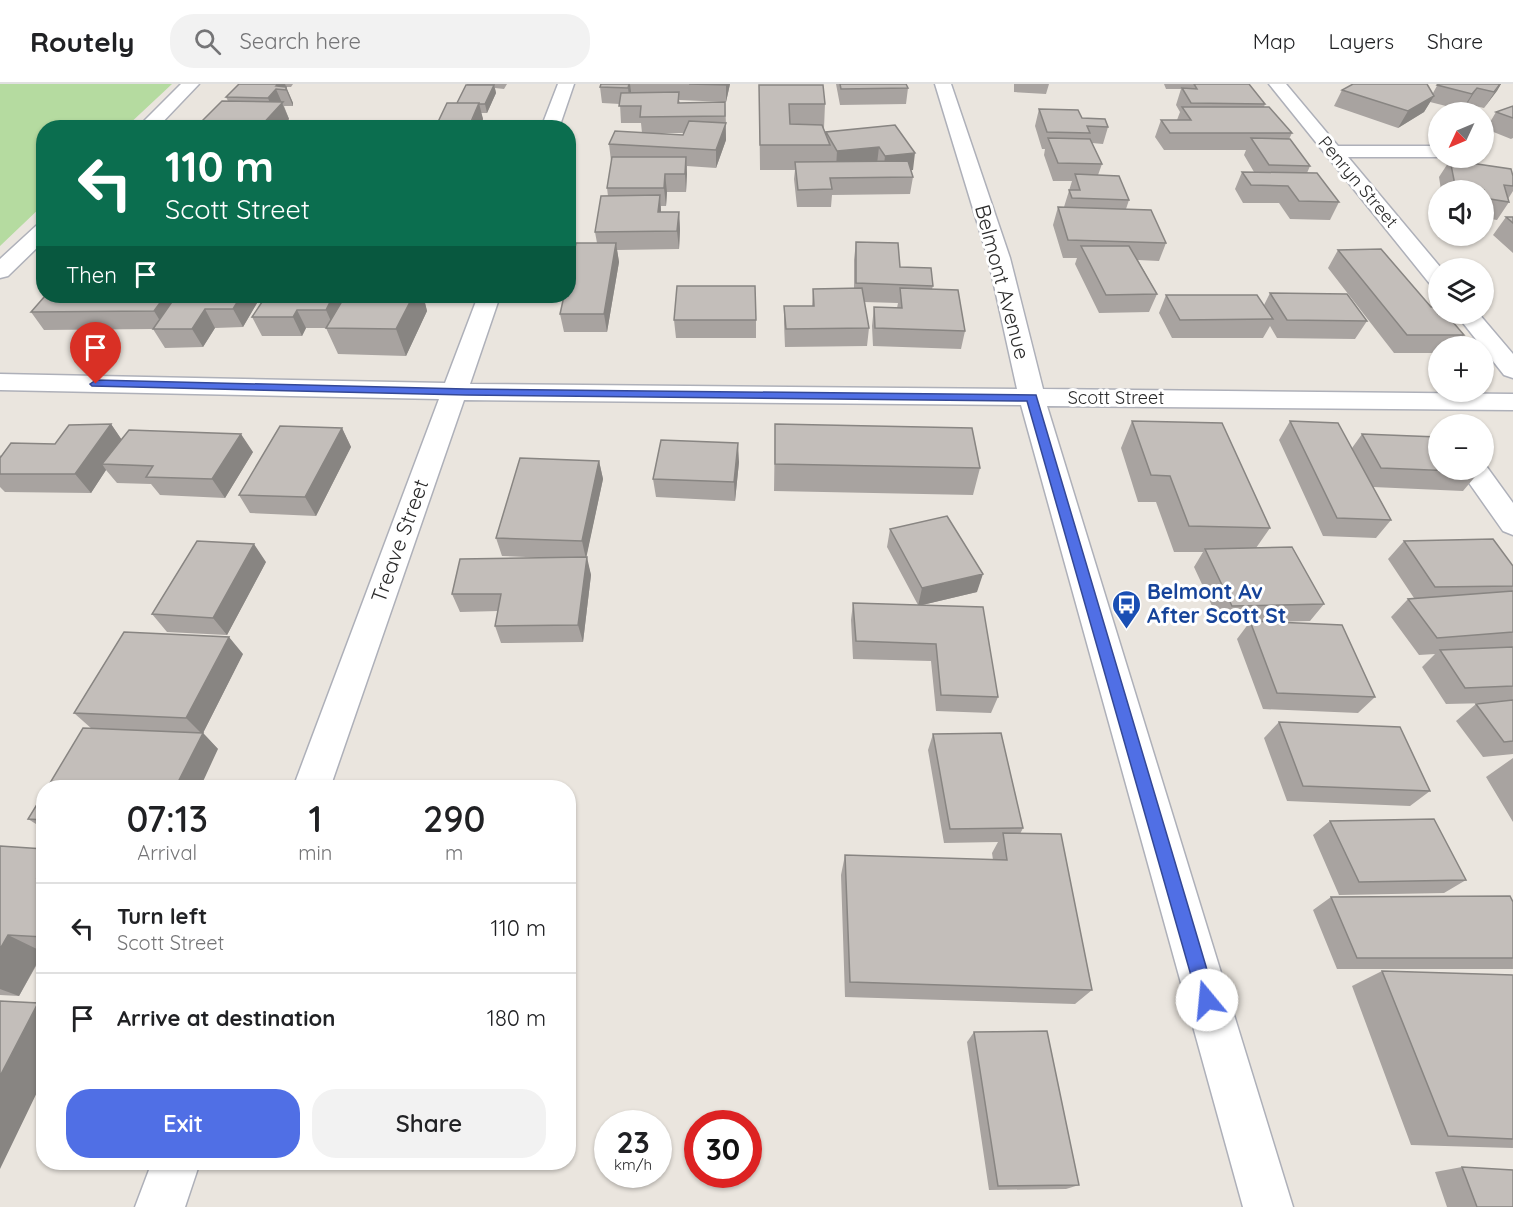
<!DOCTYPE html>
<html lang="en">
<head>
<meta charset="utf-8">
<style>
	:root { --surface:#fff; --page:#f2f2f2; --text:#202124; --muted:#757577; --line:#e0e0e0; --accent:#506fe5 }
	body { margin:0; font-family:Quicksand,sans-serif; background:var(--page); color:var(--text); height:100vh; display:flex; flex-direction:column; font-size:22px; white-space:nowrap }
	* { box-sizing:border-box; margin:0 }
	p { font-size:20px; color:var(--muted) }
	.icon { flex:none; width:33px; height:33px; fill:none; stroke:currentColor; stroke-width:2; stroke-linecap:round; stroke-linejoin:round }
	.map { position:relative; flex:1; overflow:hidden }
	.sheet { position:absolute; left:36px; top:696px; width:540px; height:390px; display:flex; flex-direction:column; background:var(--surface); border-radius:24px; box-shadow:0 2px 4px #0004 }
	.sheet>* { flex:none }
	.guide { position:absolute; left:36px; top:36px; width:540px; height:183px; border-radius:24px; box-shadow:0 2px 4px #0004; background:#0b6e4f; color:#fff; overflow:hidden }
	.needle { width:39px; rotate:226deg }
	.fabs { position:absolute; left:1428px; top:18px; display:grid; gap:12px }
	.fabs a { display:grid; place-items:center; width:66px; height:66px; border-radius:50%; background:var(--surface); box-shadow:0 2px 4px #0004; font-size:30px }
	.speed { position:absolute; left:594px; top:1026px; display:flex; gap:12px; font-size:30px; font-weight:700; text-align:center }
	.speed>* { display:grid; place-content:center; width:78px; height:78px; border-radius:50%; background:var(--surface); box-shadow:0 2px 4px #0004; line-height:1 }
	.speed small { font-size:15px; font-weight:400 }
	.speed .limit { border:9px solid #d22; background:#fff; color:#111 }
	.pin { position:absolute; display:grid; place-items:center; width:51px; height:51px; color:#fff; margin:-62px -26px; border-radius:50% 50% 50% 0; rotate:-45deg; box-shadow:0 0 6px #0007 }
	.pin .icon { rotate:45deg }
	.me { position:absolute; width:66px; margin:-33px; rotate:343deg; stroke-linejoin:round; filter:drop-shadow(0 0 4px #0008) }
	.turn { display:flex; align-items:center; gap:21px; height:126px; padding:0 30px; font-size:27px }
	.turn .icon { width:78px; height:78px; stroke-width:2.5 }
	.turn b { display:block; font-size:42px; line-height:51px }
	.then { display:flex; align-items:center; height:57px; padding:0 30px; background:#0003; gap:12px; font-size:22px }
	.eta { display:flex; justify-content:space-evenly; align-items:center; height:102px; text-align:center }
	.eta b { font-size:36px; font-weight:600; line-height:42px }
	.primary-button { display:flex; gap:12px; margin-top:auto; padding:12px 30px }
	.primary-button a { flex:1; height:69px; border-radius:24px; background:var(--accent); color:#fff; font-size:24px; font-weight:600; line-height:69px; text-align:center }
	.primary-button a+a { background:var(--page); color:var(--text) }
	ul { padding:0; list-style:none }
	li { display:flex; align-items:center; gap:18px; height:90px; padding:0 30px; border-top:2px solid var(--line) }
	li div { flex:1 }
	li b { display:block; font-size:22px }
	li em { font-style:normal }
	header { display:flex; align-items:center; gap:36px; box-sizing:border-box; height:84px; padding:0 30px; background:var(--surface); border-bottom:2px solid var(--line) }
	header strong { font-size:28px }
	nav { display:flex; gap:33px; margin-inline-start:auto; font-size:21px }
	.search { width:420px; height:54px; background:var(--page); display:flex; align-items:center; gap:15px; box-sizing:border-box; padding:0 21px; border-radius:24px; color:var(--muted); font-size:22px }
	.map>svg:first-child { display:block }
	.green { fill:#b5dba0 }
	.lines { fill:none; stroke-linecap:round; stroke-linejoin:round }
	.minor-casing { stroke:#aeb0b9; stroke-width:3 }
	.minor { fill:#fff; fill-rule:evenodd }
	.wall { fill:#a8a3a0; fill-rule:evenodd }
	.shaded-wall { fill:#888582 }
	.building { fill:#c3beba; stroke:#888582; stroke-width:1.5 }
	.route { fill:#506fe5; stroke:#344895; stroke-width:1.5 }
	.labels { text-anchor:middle; stroke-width:6; stroke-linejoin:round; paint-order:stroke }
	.far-street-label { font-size:18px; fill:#2a2a2a; stroke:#fff }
	.street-label { font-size:21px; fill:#2a2a2a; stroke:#fff }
	.transit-label { font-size:21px; font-weight:bold; fill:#164399; stroke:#fff; text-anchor:start }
</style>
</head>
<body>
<header>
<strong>Routely</strong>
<div class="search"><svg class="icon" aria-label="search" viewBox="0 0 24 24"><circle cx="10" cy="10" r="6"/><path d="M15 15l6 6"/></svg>Search here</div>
<nav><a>Map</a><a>Layers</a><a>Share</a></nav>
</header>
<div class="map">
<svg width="1513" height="1123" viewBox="0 0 1513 1123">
	<rect width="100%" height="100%" fill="#eae5de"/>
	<path class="green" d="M0 0H172L126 43 44 44 43 121 0 162Z"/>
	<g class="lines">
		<defs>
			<path id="minor" d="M181 0H199L157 44H137Z
				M558 0H574L559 44H541Z
				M935 0H951L1010 174 1043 305 1513 310V326L1047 322 1293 1123H1243L1021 321 464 316 330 704H293L439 315 0 306V290L445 299 478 212H500L470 300 1017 305 988 174Z
				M1269 0H1286L1338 62H1438V73H1348L1441 184H1438V202L1430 200Z
				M44 139V157L8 192 0 194V175L37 141Z
				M1456 230H1479L1513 270V294L1504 291Z
				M1484 379 1513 419V451L1503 447 1460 386H1484Z
				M152 1078H200L185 1123H135Z"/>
		</defs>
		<use href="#minor" class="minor-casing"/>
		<use href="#minor" class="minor"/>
	</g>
	<path class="wall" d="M239 0H293L291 3H286L293 19V22H284L289 35 282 44H196L228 17 226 13Z
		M467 0H507L504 5 495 4 496 9 487 29H481L483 35 481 40H437L457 19Z
		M601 0H730L726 18 679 16 680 19 725 18 726 56 716 84 687 82 686 108H667L666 122H661V128H679L680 146 679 165 617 166 619 178 607 248H564L560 230 597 159 595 148 608 112 607 104 612 77H611L609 60 642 49 641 39H621L620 20 602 19 600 3ZM654 49H684L683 51Z
		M836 0H906L908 4 906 20 840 21Z
		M1014 0H1049L1046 10 1014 8Z
		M1164 0H1249L1265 20 1264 23 1292 49 1289 55 1310 82 1307 89 1339 118 1330 136 1290 135 1279 119H1243L1235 105 1242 88H1254L1244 71 1246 66H1164L1155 53 1161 36H1177L1180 28 1176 21 1181 5H1166Z
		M1438 0H1501L1484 24 1467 20 1462 26 1430 18 1424 28 1398 44 1334 22 1342 6 1433 9Z
		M759 1 825 20 824 44H823L826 50V48L895 41 913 86H911L913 93 910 110 832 111 831 123H797L794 95 795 86H760Z
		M1513 22V54L1511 55 1486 45 1496 28Z
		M1039 25 1082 34 1108 43 1103 60 1092 59 1102 80 1098 91 1129 116 1126 125 1166 159 1159 177 1138 176 1157 210 1149 228 1099 229 1075 180 1077 174H1063L1053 141 1058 123H1064L1072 97H1053L1044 71 1045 65H1042L1035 42Z
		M1450 76 1513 92V107L1508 115 1509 118 1497 136 1484 134V106H1441L1439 93Z
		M1506 133H1513V169L1493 151Z
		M856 158 933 202 932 205 965 247 961 265 873 262 872 242 874 223 897 224 898 219 864 218 869 244 867 262 785 263 784 240V222H812L813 205 854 204V176Z
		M1338 166 1431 223 1464 251 1455 262H1438V269H1394L1328 184Z
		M1270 209 1367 237 1355 255 1277 254 1270 242 1263 254H1172L1159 229 1166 211 1264 221Z
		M45 212H253L257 219 243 243 215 244 203 263 165 264 153 245 44 246 31 228Z
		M266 212 425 219 427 227 406 272 338 270 326 244H306L302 252H262L252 233Z
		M674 236H756V254H676Z
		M1132 337 1270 444 1256 464 1324 520 1310 537 1269 538 1375 613 1358 629 1263 625 1237 555 1249 539H1220L1194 483 1203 468H1174L1156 418H1138L1121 364Z
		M1290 337 1352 364 1362 350 1479 388 1463 407 1373 403 1391 436 1376 454 1323 452 1279 356Z
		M111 340 121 355 253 368 225 414 160 411 151 400 117 399 106 386 91 409 5 408 0 403V371L1 372 55 360Z
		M775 340 980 384 973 411 774 407Z
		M342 344 351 363 316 432 250 429 239 411Z
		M599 377 603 395 586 473 591 491 583 558 501 559 495 542 498 527 460 528 452 510 550 474 502 472 496 454Z
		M739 378 735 417 656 413 653 395Z
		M890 445 977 508 922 521 998 613 991 629 936 627 931 577 853 575 851 536 853 519 918 521 887 463Z
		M1404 457 1513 482V670L1483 673 1456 637 1476 620 1489 619 1446 620 1422 583 1435 570 1419 571 1391 533 1408 515 1414 514 1388 475Z
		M266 478 227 551 167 548 152 530Z
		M243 570 203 649 218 665 92 645 74 629Z
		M1279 638 1430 707 1410 722 1287 717 1264 654Z
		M933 650 1023 744 1020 750 1092 906 1075 920 845 913 841 791 845 771 993 776 992 769 998 758 944 759 928 666Z
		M1513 674V738L1486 693Z
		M44 709V745L28 735Z
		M1330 737 1466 796 1444 809 1339 811 1313 751Z
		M0 762 44 765V868L19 912 0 911Z
		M1331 813 1513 818V885H1337L1313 826Z
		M1382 887 1513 891V1064L1411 1061 1352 902Z
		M974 948 1079 1101 1066 1105 989 1106 967 958Z
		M1462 1083 1513 1123H1447L1435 1088Z"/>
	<path class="shaded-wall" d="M278 0H285L293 19V22L286 6 276 2Z
		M629 0H630L632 15 630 20 628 4Z
		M726 0H730L726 18Z
		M1500 0H1501L1497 7 1484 24Z
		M494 1 496 9 487 29 485 20Z
		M1477 4 1467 20 1462 26 1472 10Z
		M276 5 289 35 282 44H259L273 28 268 14Z
		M1434 12 1424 28 1398 44 1408 27Z
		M725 18 726 56 716 84V66L726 40Z
		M479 19 483 35 480 44H469Z
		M879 63 877 80 836 84 837 67Z
		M915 69 913 86 883 89 885 72Z
		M686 73 687 90 686 108 685 90Z
		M665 90 667 108 666 122 664 104Z
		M660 111 661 129 658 128Z
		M679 128 680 146 679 165 677 147Z
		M616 159 619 178 607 248 604 230Z
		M165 212H176L165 245 154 227Z
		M241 212H253L257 219 243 243 233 225Z
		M333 212H348L349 215 334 244 326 226Z
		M413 212H428L425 219 427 227 406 272 396 245Z
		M205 225 215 244 203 263 192 245Z
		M297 226 306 244 302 252 293 233Z
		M111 340 124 359 102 380 106 386 91 409 75 390Z
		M342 344 351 363 316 432 305 413Z
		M241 350 253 368 225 414 212 395Z
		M738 359 739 378 735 417 734 398Z
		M599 377 603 395 586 475 582 457Z
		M254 460 266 478 227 551 213 534Z
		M587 473 591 491 583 558 578 541Z
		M983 490 977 508 918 522 922 504Z
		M229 553 243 570 203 649 218 665 200 704H175L202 650 186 634Z
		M44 782V797L37 794Z
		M8 851 43 868 19 912 0 905V865Z
		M38 919 44 921V994L0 1085V992Z"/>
	<path class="building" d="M239 0H278L276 2 286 3V6L276 5 268 14 226 13Z
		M601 0H629L628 4 600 3Z
		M689 0H726V1Z
		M840 0H906L908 4 841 5Z
		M1194 0H1249L1265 20 1191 19 1182 4 1197 5Z
		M1353 0H1427L1434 12 1408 27 1342 6Z
		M1438 0H1500L1494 8 1477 4 1472 10 1437 1Z
		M466 1H494L485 20H479V19H457Z
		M759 1H823L825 20H789L790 40 822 41 830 61H760Z
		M679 8 678 19 725 18V32L640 33 641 22H619L621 9Z
		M222 17 283 18 259 44 196 43Z
		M447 19H479L470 40H437Z
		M1513 22V34L1496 28Z
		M1182 23H1269L1292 49H1170L1161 36H1191Z
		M1039 25 1078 26 1082 34 1105 35 1108 43 1087 42 1090 49 1047 48Z
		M689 37 726 39 716 66 609 60 615 47 683 51Z
		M340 40H481L480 44H338Z
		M895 41 915 69 885 72 879 63 837 67 826 48Z
		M1048 54 1090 55 1102 80 1058 79Z
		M1251 54 1290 55 1310 82 1269 81Z
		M612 73H686L685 90H665L664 104H607Z
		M1450 76 1511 85 1513 92V102L1504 101 1509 118 1484 114V106H1456Z
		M908 77 913 93 830 94 832 105 798 106 795 78Z
		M1242 88 1317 89 1339 118 1299 117 1288 102 1251 101Z
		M1075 90 1119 92 1129 116 1072 114 1069 106H1080Z
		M660 111 658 128H679L677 147 595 148 601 112Z
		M1058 123 1151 126 1166 159 1068 156Z
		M1506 133H1513V139Z
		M856 158 898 159 900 183 931 184 933 202 856 199Z
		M576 159H616L604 230H560L564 212H568V194Z
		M1081 162H1129L1157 210 1106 211Z
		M1381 165 1431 223H1438V230H1446L1464 251H1407L1338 166Z
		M677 202H755L756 236H674Z
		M862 204 869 244 786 245 784 222H814L813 205Z
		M900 204 958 206 965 247 875 244 874 223 902 224Z
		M1270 209 1347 210 1367 237 1287 236Z
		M1166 211H1257L1273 235 1180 236Z
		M45 212H165L154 227 31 228Z
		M176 212H241L233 225H205L192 245H153Z
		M266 212H333L326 226H297L293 233H252Z
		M345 212H413L396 245 326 244Z
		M1132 337 1222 339 1270 444 1189 442 1170 392 1151 391Z
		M1290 337 1338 339 1391 436 1337 434Z
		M111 340 75 390H0V374L11 359 55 360 69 341Z
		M775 340 972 344 980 384 775 380Z
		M280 342 342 344 305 413 239 411Z
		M129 346 241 350 212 395 146 393 153 382 102 380Z
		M1362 350 1438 353V386H1477L1479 388 1381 384Z
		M661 356 738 359 734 398 653 395Z
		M520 374 599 377 582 457 496 454Z
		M947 432 983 490 922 504 890 445Z
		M1493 455 1513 482V502L1435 503 1404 457Z
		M197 457 254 460 213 534 152 530Z
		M1292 463 1324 520 1232 522 1205 465Z
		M587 473 578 541 495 542 501 510H452L460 475Z
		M1513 507V548L1437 554 1408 515Z
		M853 519 983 523 998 613 941 611 936 560 856 557Z
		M1250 537 1342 541 1375 613 1277 609Z
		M124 548 229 553 186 634 74 629Z
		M1513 563V602L1465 604 1440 566Z
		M1513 616V657L1504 658 1476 620Z
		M1279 638 1400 643 1430 707 1303 702Z
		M83 644 203 649 175 704H47Z
		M1001 649 1023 744 950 745 933 650Z
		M44 709V736L28 735Z
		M1434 735 1466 796 1359 798 1330 737Z
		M1003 749 1061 750 1092 906 850 898 845 771 1007 776Z
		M0 762 44 765V782L37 794H44V853L8 851 0 865Z
		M1510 812 1513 818V874H1357L1331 813Z
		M1382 887 1513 891V1055L1448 1052Z
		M0 917 38 919 0 992Z
		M1047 947 1079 1101 998 1102 974 948Z
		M1462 1083 1513 1086V1123H1477Z"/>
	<path class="route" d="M96 296 466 305 1036 311 1216 916 1213 922 1207 925 1201 922 1198 916 1027 317 466 311 92 302 90 300Z"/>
	<defs>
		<symbol id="bus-pin" viewBox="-11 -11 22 30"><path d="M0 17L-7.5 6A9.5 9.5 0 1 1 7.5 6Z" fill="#1a4fb4" stroke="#fff"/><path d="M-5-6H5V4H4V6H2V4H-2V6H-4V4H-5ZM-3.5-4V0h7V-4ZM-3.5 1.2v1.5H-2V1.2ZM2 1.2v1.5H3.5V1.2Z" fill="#fff"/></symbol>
	</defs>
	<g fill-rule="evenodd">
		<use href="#bus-pin" x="1110" y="504" width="33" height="45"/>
	</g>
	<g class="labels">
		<g class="far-street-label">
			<text transform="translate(1358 98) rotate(50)" y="6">Penryn Street</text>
			<text x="1116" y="320">Scott Street</text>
		</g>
		<g class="street-label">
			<text transform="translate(1002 198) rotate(75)" y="7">Belmont Avenue</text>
			<text transform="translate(400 457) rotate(-70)" y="7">Treave Street</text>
		</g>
		<g class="transit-label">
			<text x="1147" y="515">Belmont Av<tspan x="1147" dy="24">After Scott St</tspan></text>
		</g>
	</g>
</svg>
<div class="fabs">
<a><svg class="needle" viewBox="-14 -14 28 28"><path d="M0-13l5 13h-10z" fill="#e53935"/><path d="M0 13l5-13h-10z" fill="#757577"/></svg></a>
<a><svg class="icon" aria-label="sound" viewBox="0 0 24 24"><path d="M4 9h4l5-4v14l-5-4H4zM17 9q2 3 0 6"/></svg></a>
<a><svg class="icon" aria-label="layers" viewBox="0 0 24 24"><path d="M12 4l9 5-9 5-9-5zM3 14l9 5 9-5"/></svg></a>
<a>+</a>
<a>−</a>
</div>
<div class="speed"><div>23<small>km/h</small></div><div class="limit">30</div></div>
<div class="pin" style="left:96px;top:300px;background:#d93025"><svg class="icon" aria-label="arrive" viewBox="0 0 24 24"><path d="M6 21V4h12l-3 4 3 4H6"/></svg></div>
<svg class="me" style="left:1207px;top:916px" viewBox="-20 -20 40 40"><circle r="19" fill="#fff"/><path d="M0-13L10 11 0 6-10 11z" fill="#506fe5"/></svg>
<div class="guide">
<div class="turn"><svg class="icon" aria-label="left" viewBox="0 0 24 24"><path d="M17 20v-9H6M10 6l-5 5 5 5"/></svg><div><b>110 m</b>Scott Street</div></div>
<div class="then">Then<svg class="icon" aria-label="arrive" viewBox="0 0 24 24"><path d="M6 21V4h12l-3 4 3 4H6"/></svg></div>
</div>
<section class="sheet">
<div class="eta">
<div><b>07:13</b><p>Arrival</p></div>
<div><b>1</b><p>min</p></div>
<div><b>290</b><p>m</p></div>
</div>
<ul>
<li><svg class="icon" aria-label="left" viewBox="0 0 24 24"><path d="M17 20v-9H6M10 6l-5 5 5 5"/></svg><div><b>Turn left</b><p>Scott Street</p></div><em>110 m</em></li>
<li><svg class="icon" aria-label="arrive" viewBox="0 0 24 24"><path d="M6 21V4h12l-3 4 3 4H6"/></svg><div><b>Arrive at destination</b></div><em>180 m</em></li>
</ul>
<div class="primary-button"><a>Exit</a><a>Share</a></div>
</section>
</div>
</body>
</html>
